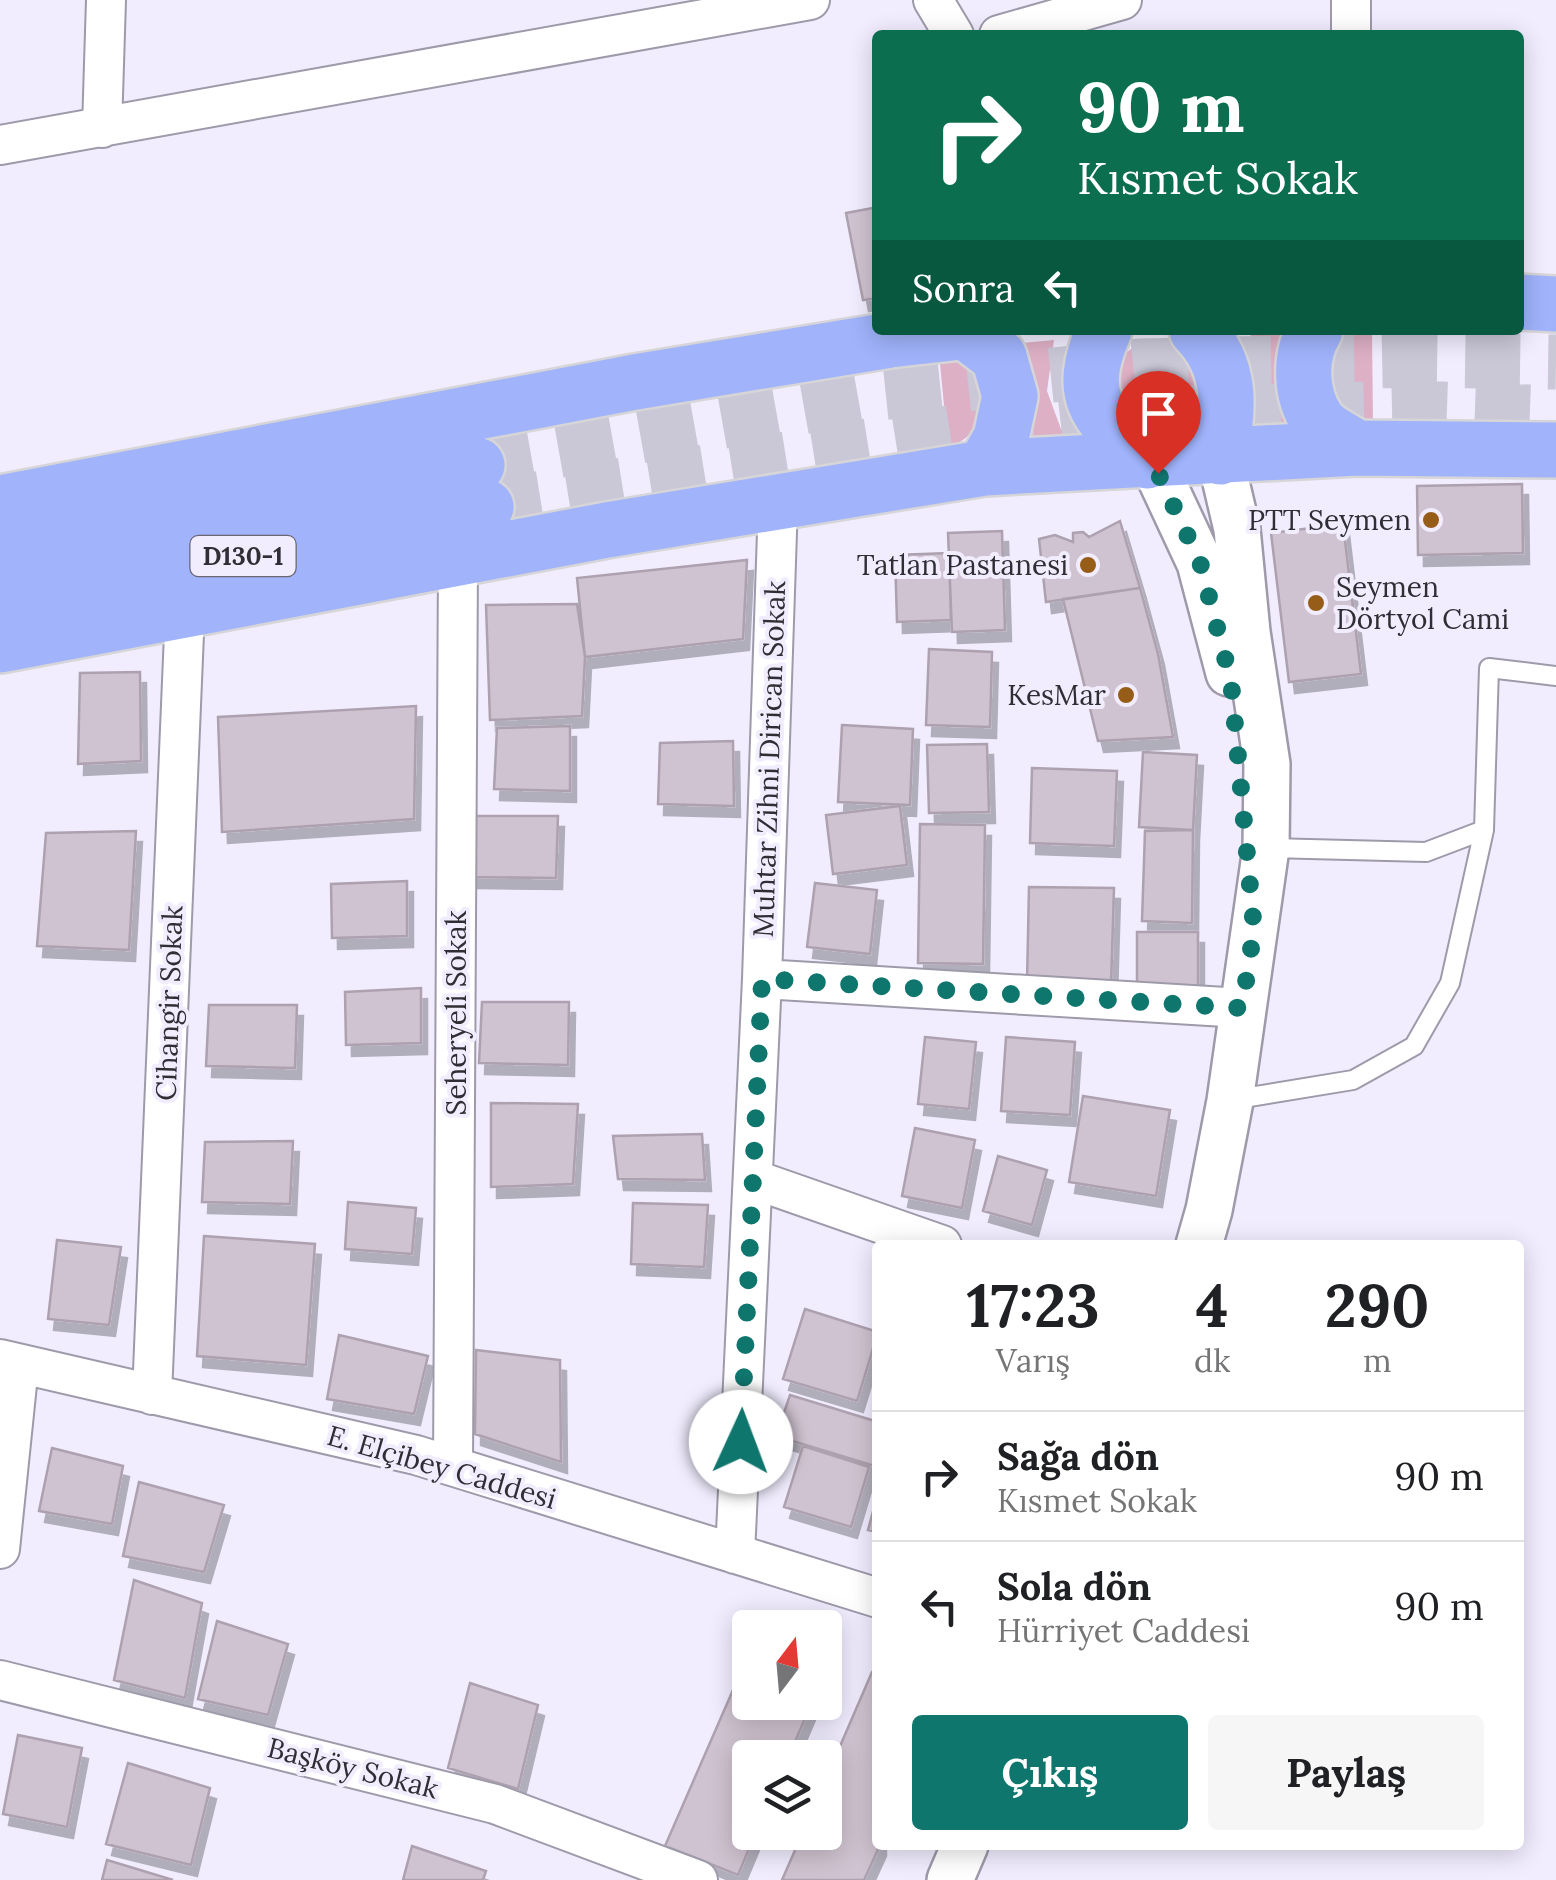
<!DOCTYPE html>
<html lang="tr">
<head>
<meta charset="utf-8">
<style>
	:root { --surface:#fff; --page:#f6f6f6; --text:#202124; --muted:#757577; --line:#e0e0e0; --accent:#0f766e }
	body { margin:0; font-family:Lora,serif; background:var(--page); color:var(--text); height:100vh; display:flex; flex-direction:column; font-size:38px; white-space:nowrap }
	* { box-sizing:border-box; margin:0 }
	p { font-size:32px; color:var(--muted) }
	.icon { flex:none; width:55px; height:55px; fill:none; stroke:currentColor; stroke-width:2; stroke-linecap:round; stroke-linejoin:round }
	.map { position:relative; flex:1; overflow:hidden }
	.details { position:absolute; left:872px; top:1240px; width:652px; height:610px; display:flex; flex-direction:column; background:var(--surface); border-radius:10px; box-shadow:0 5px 25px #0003 }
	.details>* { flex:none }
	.hud { position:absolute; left:872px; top:30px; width:652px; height:305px; border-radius:10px; box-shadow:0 5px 25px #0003; background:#0b6e4f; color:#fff; overflow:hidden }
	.needle { width:65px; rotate:16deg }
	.tools { position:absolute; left:732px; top:1610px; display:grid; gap:20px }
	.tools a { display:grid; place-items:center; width:110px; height:110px; border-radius:10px; background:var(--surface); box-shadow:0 5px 25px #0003; font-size:50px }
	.pin { position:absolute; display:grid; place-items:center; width:85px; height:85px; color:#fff; margin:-102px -42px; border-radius:50% 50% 50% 0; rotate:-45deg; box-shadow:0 0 10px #0007 }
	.pin .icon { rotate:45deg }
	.me { position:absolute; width:110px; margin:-55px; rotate:2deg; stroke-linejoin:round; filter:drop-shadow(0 0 8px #0008) }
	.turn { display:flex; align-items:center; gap:35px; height:210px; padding:0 40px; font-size:45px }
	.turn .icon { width:130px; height:130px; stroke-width:2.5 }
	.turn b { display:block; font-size:70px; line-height:85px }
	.then { display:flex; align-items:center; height:95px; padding:0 40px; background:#0003; gap:20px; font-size:38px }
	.eta { display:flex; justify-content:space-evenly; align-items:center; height:170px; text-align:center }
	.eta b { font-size:60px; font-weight:700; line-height:70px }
	.primary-button { display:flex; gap:20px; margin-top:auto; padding:20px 40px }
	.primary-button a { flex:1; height:115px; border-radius:10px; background:var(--accent); color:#fff; font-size:40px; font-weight:700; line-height:115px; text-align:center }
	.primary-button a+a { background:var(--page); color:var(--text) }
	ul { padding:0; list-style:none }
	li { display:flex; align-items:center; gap:30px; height:130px; padding:0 40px; border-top:2px solid var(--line) }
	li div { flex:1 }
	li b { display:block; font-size:38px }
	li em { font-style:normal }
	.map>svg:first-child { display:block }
	.green { fill:#deb0c5 }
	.building { fill:#d0c3d1; stroke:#aea1af; stroke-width:2.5; filter:url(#shadow) }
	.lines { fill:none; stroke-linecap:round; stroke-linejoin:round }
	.trunk-tunnel { stroke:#cac7d7; stroke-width:55; stroke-dasharray:55 28; stroke-linecap:butt }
	.service-casing { stroke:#9e9aaa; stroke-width:22 }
	.minor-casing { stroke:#9e9aaa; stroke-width:42 }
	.tertiary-casing { stroke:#9e9aaa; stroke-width:50 }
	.trunk-casing { stroke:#d6d5d7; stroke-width:60 }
	.service { stroke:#fff; stroke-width:18 }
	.minor { stroke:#fff; stroke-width:38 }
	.tertiary { stroke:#fff; stroke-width:45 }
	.trunk { stroke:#a0b3fb; stroke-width:55 }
	.route { stroke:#0f766e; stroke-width:18; stroke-dasharray:0 32.4 }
	.poi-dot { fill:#965d19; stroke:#f1edff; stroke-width:4 }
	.labels { text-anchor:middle; stroke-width:8; stroke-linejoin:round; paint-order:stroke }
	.shield { fill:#f1edff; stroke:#6a6772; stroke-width:2.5 }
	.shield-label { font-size:25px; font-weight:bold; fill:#302e35 }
	.poi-label { font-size:28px; fill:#302e35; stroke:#f1edff; text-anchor:end }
	.street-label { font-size:28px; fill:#302e35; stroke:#f1edff }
</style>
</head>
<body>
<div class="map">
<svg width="1556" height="1880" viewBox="0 0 1556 1880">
	<defs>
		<filter id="shadow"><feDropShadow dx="6" dy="11" stdDeviation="0" flood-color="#0004"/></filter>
	</defs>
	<rect width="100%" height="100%" fill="#f1edff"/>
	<path class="green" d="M1348 330H1372L1373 421 1351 420C1346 414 1339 408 1335 401 1322 382 1324 340 1348 330Z
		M1292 331 1299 424 1259 426V353L1249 332Z
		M1114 383a43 43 0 1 1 86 0a43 43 0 1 1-86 0Z
		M1054 340 1047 391 1061 429 1069 433 1024 441 1011 344Z
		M939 353 961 355 983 371C982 406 986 433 948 448Z"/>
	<path class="building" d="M878 207V298L863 300 846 213Z
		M1522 484 1523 553 1418 555 1417 486Z
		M1120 521 1140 588 1046 602 1039 539 1055 535 1073 542V533L1083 532 1089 537Z
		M1343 524 1361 674 1289 682 1271 533Z
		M1002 531 1005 630 952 632 948 533Z
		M949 553 951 620 897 622 895 555Z
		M747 560 743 639 585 657 577 578Z
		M1140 588 1158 654 1173 737 1098 741 1063 599Z
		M577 604 585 657 582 716 490 720 486 605Z
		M929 649 992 652 990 727 926 725Z
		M140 672 141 761 78 764 80 673Z
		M416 706 414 819 222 832 218 717Z
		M842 725 913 729 910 805 838 802Z
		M570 726V791L494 789 497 728Z
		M733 741 734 806 658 804 660 743Z
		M987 744 989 812 929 813 927 745Z
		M1143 752 1197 755 1193 830 1139 827Z
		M1032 768 1117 771 1114 846 1030 843Z
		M900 806 907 865 833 874 826 815Z
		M470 816H558L556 878 468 877Z
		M920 824 985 825 983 964 918 963Z
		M1193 830 1192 923 1142 921 1145 831Z
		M136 831 129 950 37 946 46 833Z
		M407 881V936L332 938 331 884Z
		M815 883 877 890 870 954 807 947Z
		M1029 887 1114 888 1111 985 1027 983Z
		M1137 932H1198V999H1137Z
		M421 988V1043L346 1045 345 992Z
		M482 1002H569L568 1065 479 1063Z
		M209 1005H297L295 1068 206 1066Z
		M925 1037 976 1042 969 1109 918 1104Z
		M1006 1037 1075 1042 1070 1115 1001 1111Z
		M1083 1096 1170 1110 1156 1196 1069 1182Z
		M491 1103 578 1104 573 1184 491 1187Z
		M915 1128 975 1140 962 1208 902 1196Z
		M702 1134 705 1180 618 1179 613 1136Z
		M293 1141 290 1204 202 1202 205 1142Z
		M998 1156 1047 1170 1032 1225 983 1211Z
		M348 1202 416 1208 412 1254 345 1249Z
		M633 1203 708 1205 704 1267 631 1264Z
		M204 1236 315 1244 306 1365 197 1356Z
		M57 1240 121 1247 109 1325 48 1319Z
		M805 1309 878 1332 857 1401 783 1379Z
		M339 1335 428 1356 414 1414 327 1399Z
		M476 1350 560 1360 561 1462 475 1434Z
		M790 1395 878 1422V1467L776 1436Z
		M803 1446 869 1467 851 1527 784 1507Z
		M52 1448 123 1466 112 1524 39 1511Z
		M139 1482 224 1505 204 1572 123 1556Z
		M878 1493V1532L868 1530Z
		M134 1580 202 1603 185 1698 114 1680Z
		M217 1621 288 1644 268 1715 198 1699Z
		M750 1651V1702H812L788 1758H750V1832H756L738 1875 665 1846Z
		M872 1672 878 1674 880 1845 864 1880H782L803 1832H825V1781Z
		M470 1683 538 1705 518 1789 448 1768Z
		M18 1735 82 1748 67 1827 3 1814Z
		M128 1763 210 1788 191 1865 106 1844Z
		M412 1846 486 1871 483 1880H403Z
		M107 1860 173 1880H102Z"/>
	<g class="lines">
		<path class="trunk-tunnel" d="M477 465 881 393 1139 366 1416 360 1556 362
			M486 507 961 431 1101 415 1414 408 1556 413"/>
		<defs>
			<path id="service" d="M1269 848 1426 852 1484 830 1489 668 1556 676
				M1231 1100 1353 1080 1414 1046 1450 983 1484 830"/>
			<path id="minor" d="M933 0 954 35
				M1351 0V35
				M999 35 1122 0
				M102 128 106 0
				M0 145 810 0
				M762 979 1242 1008
				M753 1179 942 1245
				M0 1359 416 1455 878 1598
				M152 1395 185 610
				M453 1466 458 560
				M0 1549 19 1365
				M735 1554 762 979 778 502
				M0 1680 495 1804 698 1880"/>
			<path id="tertiary" d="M1147 461 1158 473 1200 563 1229 673
				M1199 1245 1209 1210 1230 1101 1266 848 1267 764 1247 632 1237 529 1220 457
				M950 1880 965 1845"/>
			<path id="trunk" d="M1520 302 1556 304
				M1104 330C1074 399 1099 417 1147 461
				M1197 330C1233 367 1229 409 1220 457
				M1315 330C1299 356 1300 395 1318 421 1326 432 1346 441 1357 448
				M965 331 999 357 1010 396 1001 438 984 468
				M0 503 635 382 890 340 978 330
				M0 551 477 465
				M0 601 70 590 486 507
				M0 645 607 530 984 468 1357 448 1556 450"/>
		</defs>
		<use href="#service" class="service-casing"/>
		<use href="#minor" class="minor-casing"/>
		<use href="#tertiary" class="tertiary-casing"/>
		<use href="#trunk" class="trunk-casing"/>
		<use href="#service" class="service"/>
		<use href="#minor" class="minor"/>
		<use href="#tertiary" class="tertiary"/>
		<use href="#trunk" class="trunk"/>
	</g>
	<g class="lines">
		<path class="route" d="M741 1442 762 979 1242 1008 1254 929 1231 681 1200 562 1158 473"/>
	</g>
	<g class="poi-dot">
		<circle cx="1431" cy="520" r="10"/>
		<circle cx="1088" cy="565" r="10"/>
		<circle cx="1316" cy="603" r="10"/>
		<circle cx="1126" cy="695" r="10"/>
	</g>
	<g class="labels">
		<rect class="shield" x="190.5" y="536" width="105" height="40" rx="8"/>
		<g class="shield-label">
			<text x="243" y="565">D130-1</text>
		</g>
		<g class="poi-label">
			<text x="1411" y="530">PTT Seymen</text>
			<text x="1068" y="575">Tatlan Pastanesi</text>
			<text x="1336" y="597" text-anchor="start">Seymen<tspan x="1336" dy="32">Dörtyol Cami</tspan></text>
			<text x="1106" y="705">KesMar</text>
		</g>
		<g class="street-label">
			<text transform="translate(769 759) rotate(-88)" y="10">Muhtar Zihni Dirican Sokak</text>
			<text transform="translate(169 1003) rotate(-88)" y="10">Cihangir Sokak</text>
			<text transform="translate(456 1013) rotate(-90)" y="10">Seheryeli Sokak</text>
			<text transform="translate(442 1467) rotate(16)" y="10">E. Elçibey Caddesi</text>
			<text transform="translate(353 1768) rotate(14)" y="10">Başköy Sokak</text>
		</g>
	</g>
</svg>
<div class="tools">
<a><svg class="needle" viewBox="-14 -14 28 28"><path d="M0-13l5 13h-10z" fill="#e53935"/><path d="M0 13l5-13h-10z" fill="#757577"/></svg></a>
<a><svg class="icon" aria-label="layers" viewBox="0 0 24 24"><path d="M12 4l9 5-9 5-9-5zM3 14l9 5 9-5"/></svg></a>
</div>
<div class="pin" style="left:1158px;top:473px;background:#d93025"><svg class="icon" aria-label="arrive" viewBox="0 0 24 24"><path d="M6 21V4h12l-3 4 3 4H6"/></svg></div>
<svg class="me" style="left:741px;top:1442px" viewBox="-20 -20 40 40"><circle r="19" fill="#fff"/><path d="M0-13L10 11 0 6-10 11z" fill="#0f766e"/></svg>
<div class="hud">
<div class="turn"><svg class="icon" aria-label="right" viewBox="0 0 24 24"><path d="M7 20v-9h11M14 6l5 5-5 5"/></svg><div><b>90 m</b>Kısmet Sokak</div></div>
<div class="then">Sonra<svg class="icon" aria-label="left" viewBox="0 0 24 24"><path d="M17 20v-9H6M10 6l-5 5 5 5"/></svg></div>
</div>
<section class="details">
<div class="eta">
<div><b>17:23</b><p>Varış</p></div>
<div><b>4</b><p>dk</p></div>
<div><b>290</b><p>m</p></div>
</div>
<ul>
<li><svg class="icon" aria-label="right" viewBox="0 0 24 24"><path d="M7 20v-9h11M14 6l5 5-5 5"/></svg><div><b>Sağa dön</b><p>Kısmet Sokak</p></div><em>90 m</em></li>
<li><svg class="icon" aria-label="left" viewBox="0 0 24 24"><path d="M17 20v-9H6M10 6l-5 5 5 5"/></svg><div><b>Sola dön</b><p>Hürriyet Caddesi</p></div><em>90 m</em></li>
</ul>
<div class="primary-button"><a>Çıkış</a><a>Paylaş</a></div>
</section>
</div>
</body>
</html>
